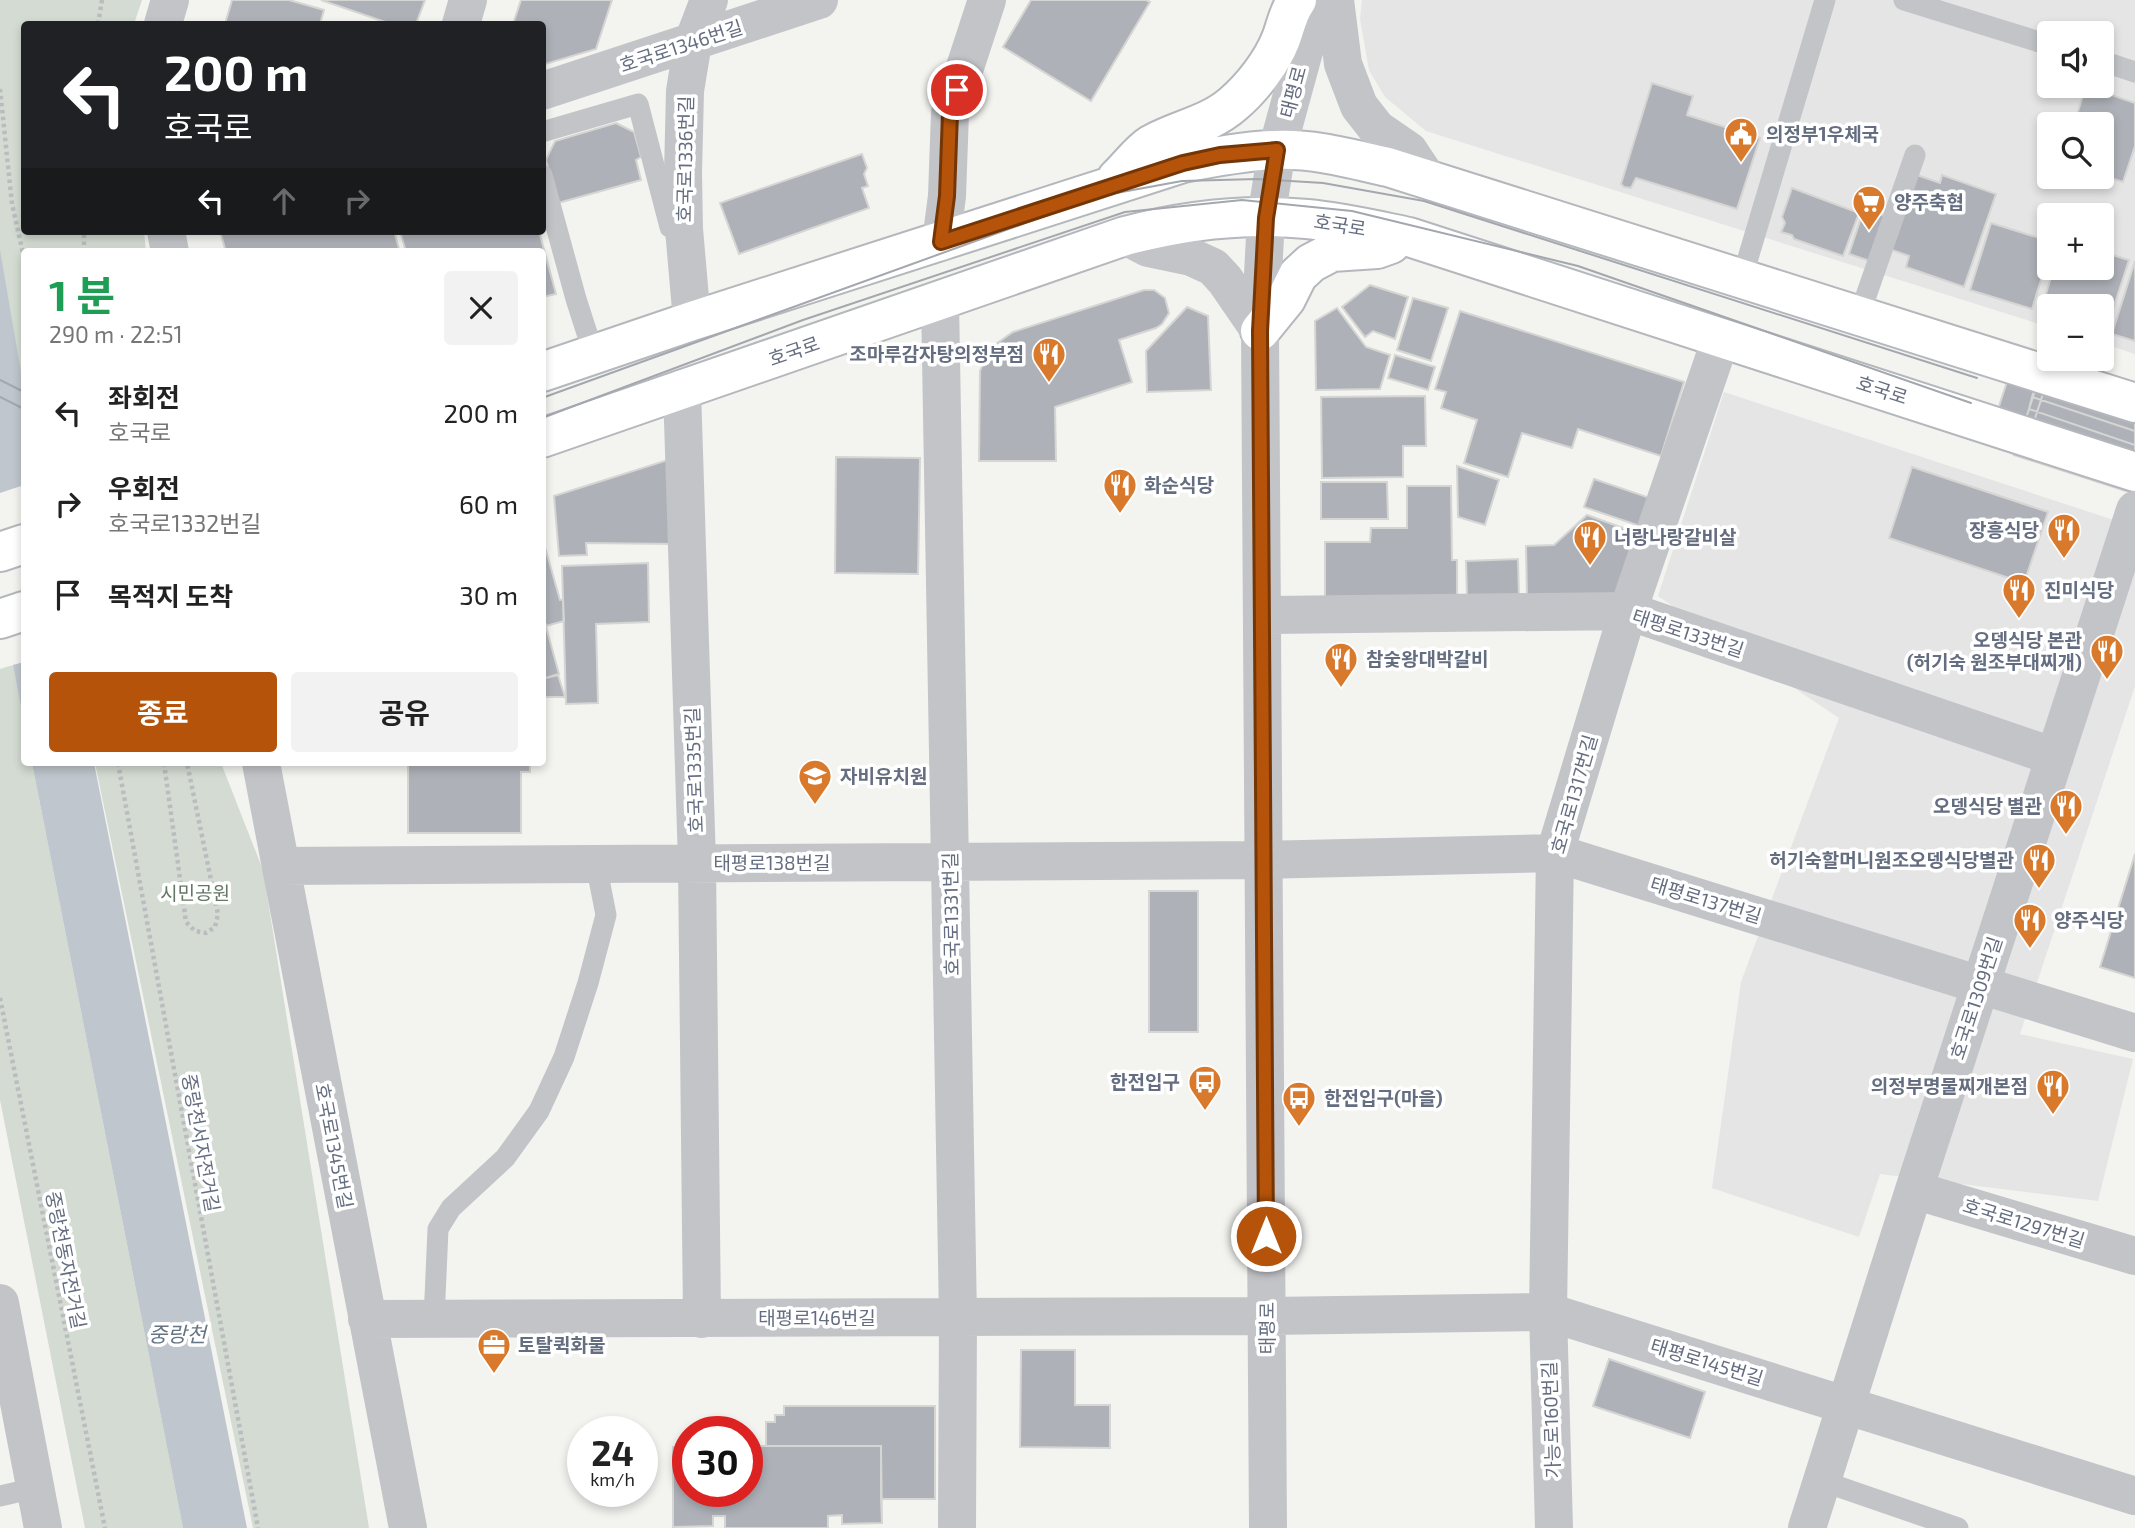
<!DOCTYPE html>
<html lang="ko">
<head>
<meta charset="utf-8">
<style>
	:root { --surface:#fff; --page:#f2f2f2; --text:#222; --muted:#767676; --accent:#b45309 }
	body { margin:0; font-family:"Exo 2","Noto Sans KR",sans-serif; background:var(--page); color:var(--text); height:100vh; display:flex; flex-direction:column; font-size:26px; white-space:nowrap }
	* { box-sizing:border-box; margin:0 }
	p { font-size:23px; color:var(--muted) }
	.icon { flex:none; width:38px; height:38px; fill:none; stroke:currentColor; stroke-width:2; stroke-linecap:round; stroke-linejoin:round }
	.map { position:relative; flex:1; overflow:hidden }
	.side { position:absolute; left:21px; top:248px; width:525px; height:518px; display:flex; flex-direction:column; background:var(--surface); border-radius:7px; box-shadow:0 4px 10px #0003 }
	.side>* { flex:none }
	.guide { position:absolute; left:21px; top:21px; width:525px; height:214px; border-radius:7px; box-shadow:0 4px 10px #0003; background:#202124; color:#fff; overflow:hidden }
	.tools { position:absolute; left:2037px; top:21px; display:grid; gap:14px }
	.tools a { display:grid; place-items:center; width:77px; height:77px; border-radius:7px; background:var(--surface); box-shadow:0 4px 10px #0003; font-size:35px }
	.speed { position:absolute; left:567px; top:1416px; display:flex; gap:14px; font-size:35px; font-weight:700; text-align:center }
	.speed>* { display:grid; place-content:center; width:91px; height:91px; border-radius:50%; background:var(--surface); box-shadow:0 4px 10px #0003; line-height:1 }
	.speed small { font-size:18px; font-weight:400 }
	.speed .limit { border:10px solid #d22; background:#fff; color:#111 }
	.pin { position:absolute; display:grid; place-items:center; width:60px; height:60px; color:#fff; margin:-30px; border:4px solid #fff; border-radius:50%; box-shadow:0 2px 7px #0007 }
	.me { position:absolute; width:77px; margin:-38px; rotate:0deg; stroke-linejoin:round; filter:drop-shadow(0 0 5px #0008) }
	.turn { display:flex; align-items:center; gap:24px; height:147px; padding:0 28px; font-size:32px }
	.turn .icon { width:91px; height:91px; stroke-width:2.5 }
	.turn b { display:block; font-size:49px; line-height:60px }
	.lanes { display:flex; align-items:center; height:66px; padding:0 28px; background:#0003; justify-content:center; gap:35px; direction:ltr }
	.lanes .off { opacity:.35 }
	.round { display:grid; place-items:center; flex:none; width:74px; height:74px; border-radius:7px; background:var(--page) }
	.headline { display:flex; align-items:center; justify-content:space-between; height:119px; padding:0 28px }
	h1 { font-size:42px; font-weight:700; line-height:52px; color:#1e9e55 }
	.button { display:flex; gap:14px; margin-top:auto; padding:14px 28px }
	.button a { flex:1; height:80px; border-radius:7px; background:var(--accent); color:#fff; font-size:28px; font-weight:700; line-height:80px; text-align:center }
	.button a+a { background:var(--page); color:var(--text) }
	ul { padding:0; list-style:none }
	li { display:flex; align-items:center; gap:21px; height:91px; padding:0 28px }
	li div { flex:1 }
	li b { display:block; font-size:26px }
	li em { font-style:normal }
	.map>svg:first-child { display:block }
	.built { fill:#e4e5e4; fill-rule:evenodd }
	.green { fill:#d3dbd2 }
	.water { fill:#bfc6cd }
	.pier { fill:#f3f4f0 }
	.building { fill:#aeb2b8; stroke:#d5d5d3; stroke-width:2 }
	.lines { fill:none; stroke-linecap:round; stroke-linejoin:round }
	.secondary-casing { stroke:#b4b7bc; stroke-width:42 }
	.path { stroke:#bbbcbf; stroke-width:4.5; stroke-dasharray:3.5 3.5; stroke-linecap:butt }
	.lane { stroke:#c2c4c8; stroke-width:21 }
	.street { stroke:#c2c4c8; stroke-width:38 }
	.secondary { stroke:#fff; stroke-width:38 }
	.tram { stroke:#a4a7ae; stroke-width:2 }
	.route-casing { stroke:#753606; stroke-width:18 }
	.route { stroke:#b45309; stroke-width:12 }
	.labels { text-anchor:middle; stroke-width:7; stroke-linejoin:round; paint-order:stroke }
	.street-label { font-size:19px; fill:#656e80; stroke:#fff }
	.poi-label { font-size:19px; font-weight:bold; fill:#656e80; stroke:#fff; text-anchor:start }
	.park-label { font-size:19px; fill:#637763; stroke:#fff }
	.water-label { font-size:21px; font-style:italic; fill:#657584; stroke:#fff }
</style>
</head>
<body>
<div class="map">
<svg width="2135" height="1528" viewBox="0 0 2135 1528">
	<rect width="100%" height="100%" fill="#f3f4f0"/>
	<path class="built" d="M1362 0H2135V354L2102 343V306H2049V327L1426 131 1385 97 1369 70 1360 19ZM2049 33H2102V86H2049ZM2049 124H2102V177H2049ZM2049 215H2102V268H2049Z
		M1724 392 2135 527V686L2020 1034 2133 1059 2098 1201 1880 1174 1859 1237 1712 1188 1741 982 1839 718 1658 596Z"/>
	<path class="green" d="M0 0H142L134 24H24V231H144L146 252H24V485L0 493Z
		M13 665 24 724V763H32L183 1528H85L0 1100V669Z
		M95 763H221L263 870 369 1528H253Z"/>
	<path class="water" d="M0 250 24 390V724L0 596Z
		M32 763H94L247 1528H183Z"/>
	<path class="pier" d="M24 485V662L9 666 0 615V493Z"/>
	<path class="building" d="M232 0H289L324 10 320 24H225Z
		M321 0H425L416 24H391Z
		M521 0H612L596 49 542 65V24H513Z
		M1031 0H1146L1150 2 1091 101 1003 47Z
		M1652 83 1693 96 1687 115 1760 138 1737 209 1636 178 1631 188 1624 187 1621 184Z
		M2086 86 2135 103V146L2123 182 2102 175V124H2074Z
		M616 123 634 132 641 157 636 160 641 180 558 203 546 160 555 141Z
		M862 154 867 168 864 174 868 186 862 188 869 208 739 254 720 203Z
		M1914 174 1940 183 1942 175 1996 194 1964 287 1906 267 1909 256 1889 249Z
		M1792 188 1859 213 1843 256 1794 239 1792 235 1781 232 1785 223 1782 217Z
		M1864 209 1888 217 1873 262 1849 254Z
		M1991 223 2049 241V254L2032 309 1970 290Z
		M220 231H394L400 252H226Z
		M400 231H539L556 294 542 297V252H406Z
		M2102 252 2129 260 2106 331 2102 329V306H2049V313L2041 310 2054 268H2102Z
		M2135 261V341L2112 334Z
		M1370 285 1408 297 1395 339 1373 331 1365 337 1342 307Z
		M1144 290H1154L1165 298 1169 313 1162 324 1156 328 1119 340 1132 382 1055 407 1056 461H979L980 371 987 353 993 346 1013 332Z
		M1413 298 1448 308 1431 361 1397 350Z
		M1187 307 1208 316 1211 390 1147 392 1146 351Z
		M1337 308 1366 347 1390 355 1380 389 1316 390 1315 321Z
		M1460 311 1684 382 1661 456 1578 429 1572 448 1522 433 1508 477 1464 463 1477 420 1441 408 1446 392 1435 389Z
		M2018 348 2046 357 2015 452 1987 443Z
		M2018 348 2135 386V491L1987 443Z
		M2047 354 2049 355V359H2061L2135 382V494L2014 455Z
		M2047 354 2049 355V359H2061L2135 382V431L2032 397Z
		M1395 355 1435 367 1428 390 1388 378Z
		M2050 359H2061L2135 382V494L2014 455 2015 452 2023 455 2054 360Z
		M2054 360 2135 386V491L2023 455Z
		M1425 396 1426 446H1403V477L1322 478 1321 397Z
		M2032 397 2135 431V445L2029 409Z
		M2029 409 2135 445V494L2014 455Z
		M836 457 920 458 918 574 835 573Z
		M674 458 676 544 586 543 587 555 559 556 554 496Z
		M1457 466 1499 480 1485 525 1458 517Z
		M1912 467 2048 512 2024 583 1889 538Z
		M1594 479 1650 498 1640 526 1584 507Z
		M1321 482H1387L1388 519H1321Z
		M1407 486H1451L1452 560H1457V601H1325V542H1370L1371 528H1407Z
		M1587 515 1640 534 1618 597 1527 598 1526 546 1554 545Z
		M543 540 560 600 563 599 564 621 546 626 542 612Z
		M1518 559 1519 596 1467 597 1466 561Z
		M648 563 649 622 596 624 598 703 566 704 562 566Z
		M542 612 559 674 542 679Z
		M558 675 565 697H542V679Z
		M408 763H530V772H521V833H408Z
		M2135 854V978L2100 967Z
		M1149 891H1198V1032H1149Z
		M1021 1350H1075V1405H1110V1448L1020 1447Z
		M1609 1359 1705 1392 1690 1438 1593 1406Z
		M784 1406H935V1499H881L882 1523 842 1524V1515L828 1516V1528H725V1516H713V1526L673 1527V1447H688V1491H747V1446H766V1422H775V1415H784Z
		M784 1406H935V1499H881V1446H766V1422H775V1415H784Z
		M747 1446H881L882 1523 842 1524V1515L828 1516V1528H725V1516H713V1526L673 1527V1447H688V1491H747Z"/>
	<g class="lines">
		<defs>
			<path id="secondary" d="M1117 178C1128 168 1139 152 1152 144 1179 129 1209 125 1233 104 1252 88 1272 62 1281 39 1286 26 1288 12 1297 0
				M1260 331 1286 299 1298 275 1311 263 1332 252 1377 249 1391 244
				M542 372 692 321 1183 163C1213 157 1244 151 1275 150 1313 148 1352 159 1388 167L2135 403
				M542 438 1125 236C1185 220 1246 213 1307 219 1341 222 1375 230 1409 237L2135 472
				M0 552 24 544
				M0 619 24 611"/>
		</defs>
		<use href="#secondary" class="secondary-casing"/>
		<path class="path" d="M98 24 102 0
			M0 89 12 204 24 258
			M84 252V231
			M118 763 258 1528
			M164 763 186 922 195 931 206 933 215 927 218 914 187 763
			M0 998 105 1528"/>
		<path class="lane" d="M1904 0 2049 45
			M2102 61 2135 72
			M542 132 638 104 670 227 676 228
			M542 175 576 299 594 355
			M1742 278 1825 0
			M1859 316 1915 155
			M434 1320 438 1229 451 1208 505 1158 539 1111 564 1057 588 983 606 915 596 864
			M1822 1481 1958 1528
			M0 1496 35 1488"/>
		<path class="street" d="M1335 0 1343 64 1359 106 1377 129 1409 151 1427 178
			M163 24 170 0
			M461 24 468 0
			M542 91 819 0
			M166 231 170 252
			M1125 236 1148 248 1191 257 1213 267 1225 280 1260 331
			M941 242 947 196 950 113 987 0
			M940 301 958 1318 957 1528
			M692 321 684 229 683 173 685 91 693 42 709 0
			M682 389 697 863 702 1319
			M1262 615 1628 611 2055 757
			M261 763 408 1528
			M281 866 1263 860 1555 853 2135 1033
			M1914 1190 2135 1256
			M0 1303 43 1528
			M367 1319 1267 1316 1548 1312 2135 1496
			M1268 1528 1260 331 1266 218 1277 150 1318 0
			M1554 1528 1548 1312 1555 853 1628 611 1721 338
			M1807 1528 1914 1190 2135 510"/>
		<use href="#secondary" class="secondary"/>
		<path class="tram" d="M0 380 24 392
			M0 397 24 409
			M542 398 1100 196 1182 181 1257 179 1323 183 1424 201 1977 378
			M542 418 803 320 1125 212 1242 200 1352 211 1578 266 1971 403"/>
	</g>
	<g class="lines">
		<defs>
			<path id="route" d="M957 90 950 113 947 196 941 242 1183 163 1220 155 1277 150 1266 218 1260 331 1266 1236"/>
		</defs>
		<use href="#route" class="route-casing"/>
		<use href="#route" class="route"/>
	</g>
	<defs>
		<symbol id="civic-pin" viewBox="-11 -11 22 30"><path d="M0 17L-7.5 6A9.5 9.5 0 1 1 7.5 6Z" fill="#d8792c" stroke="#fff"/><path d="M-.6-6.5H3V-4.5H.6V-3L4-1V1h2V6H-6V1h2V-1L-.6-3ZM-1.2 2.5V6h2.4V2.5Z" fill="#fff"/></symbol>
		<symbol id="supermarket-pin" viewBox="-11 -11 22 30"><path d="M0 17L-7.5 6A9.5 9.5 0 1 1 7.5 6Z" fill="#d8792c" stroke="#fff"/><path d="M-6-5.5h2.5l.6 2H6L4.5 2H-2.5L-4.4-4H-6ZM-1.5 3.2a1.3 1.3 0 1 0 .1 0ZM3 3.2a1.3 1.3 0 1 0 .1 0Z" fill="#fff"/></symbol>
		<symbol id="restaurant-pin" viewBox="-11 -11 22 30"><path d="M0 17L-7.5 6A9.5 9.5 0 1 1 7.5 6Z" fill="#d8792c" stroke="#fff"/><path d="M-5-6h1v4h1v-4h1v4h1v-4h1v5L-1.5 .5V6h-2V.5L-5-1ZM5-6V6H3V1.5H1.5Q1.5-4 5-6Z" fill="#fff"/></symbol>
		<symbol id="school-pin" viewBox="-11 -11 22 30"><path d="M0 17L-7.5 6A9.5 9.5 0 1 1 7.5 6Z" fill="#d8792c" stroke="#fff"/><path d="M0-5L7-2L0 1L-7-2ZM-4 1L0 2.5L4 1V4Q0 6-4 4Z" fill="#fff"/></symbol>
		<symbol id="bus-pin" viewBox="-11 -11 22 30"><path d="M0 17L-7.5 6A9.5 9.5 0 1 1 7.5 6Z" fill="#d8792c" stroke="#fff"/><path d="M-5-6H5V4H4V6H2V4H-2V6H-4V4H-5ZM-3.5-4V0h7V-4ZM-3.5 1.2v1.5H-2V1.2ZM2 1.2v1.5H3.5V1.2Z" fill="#fff"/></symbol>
		<symbol id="office-pin" viewBox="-11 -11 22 30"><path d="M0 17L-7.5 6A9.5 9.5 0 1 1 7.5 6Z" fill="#d8792c" stroke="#fff"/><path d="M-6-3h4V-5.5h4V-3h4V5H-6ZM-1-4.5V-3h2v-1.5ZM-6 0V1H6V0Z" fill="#fff"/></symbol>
	</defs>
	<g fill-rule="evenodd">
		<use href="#civic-pin" x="1722" y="115" width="38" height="52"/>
		<use href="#supermarket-pin" x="1850" y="183" width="38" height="52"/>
		<use href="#restaurant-pin" x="1030" y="335" width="38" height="52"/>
		<use href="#restaurant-pin" x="1101" y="466" width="38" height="52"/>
		<use href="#restaurant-pin" x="2045" y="511" width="38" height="52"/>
		<use href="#restaurant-pin" x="1571" y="518" width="38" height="52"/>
		<use href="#restaurant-pin" x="2000" y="571" width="38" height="52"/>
		<use href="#restaurant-pin" x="2088" y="632" width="38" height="52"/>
		<use href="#restaurant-pin" x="1322" y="640" width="38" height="52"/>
		<use href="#school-pin" x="796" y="757" width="38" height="52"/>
		<use href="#restaurant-pin" x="2047" y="787" width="38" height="52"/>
		<use href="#restaurant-pin" x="2020" y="841" width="38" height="52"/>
		<use href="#restaurant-pin" x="2011" y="901" width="38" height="52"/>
		<use href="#bus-pin" x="1186" y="1063" width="38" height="52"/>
		<use href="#restaurant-pin" x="2034" y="1067" width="38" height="52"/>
		<use href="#bus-pin" x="1280" y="1079" width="38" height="52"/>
		<use href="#office-pin" x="475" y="1326" width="38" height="52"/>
	</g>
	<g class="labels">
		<g class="street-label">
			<text transform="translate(681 46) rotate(-18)" y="7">호국로1346번길</text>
			<text transform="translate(1293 92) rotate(-75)" y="7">태평로</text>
			<text transform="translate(685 159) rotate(-89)" y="7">호국로1336번길</text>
			<text transform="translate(1340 225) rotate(9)" y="7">호국로</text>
			<text transform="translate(794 351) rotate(-19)" y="7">호국로</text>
			<text transform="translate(1882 390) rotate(18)" y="7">호국로</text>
			<text transform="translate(1688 633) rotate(18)" y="7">태평로133번길</text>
			<text transform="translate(694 770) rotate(-92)" y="7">호국로1335번길</text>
			<text transform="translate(1574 794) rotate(-74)" y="7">호국로1317번길</text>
			<text x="772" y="870">태평로138번길</text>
			<text transform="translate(1706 900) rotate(17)" y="7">태평로137번길</text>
			<text transform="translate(951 914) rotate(-91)" y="7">호국로1331번길</text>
			<text transform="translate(1976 998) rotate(-72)" y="7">호국로1309번길</text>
			<text transform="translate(201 1143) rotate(80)" y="7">중랑천서자전거길</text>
			<text transform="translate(334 1146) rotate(79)" y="7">호국로1345번길</text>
			<text transform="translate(2024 1223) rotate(17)" y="7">호국로1297번길</text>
			<text transform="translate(66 1260) rotate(79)" y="7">중랑천동자전거길</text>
			<text x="817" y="1325">태평로146번길</text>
			<text transform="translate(1267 1328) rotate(-90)" y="7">태평로</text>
			<text transform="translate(1707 1362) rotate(17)" y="7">태평로145번길</text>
			<text transform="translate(1551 1420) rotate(-92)" y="7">가능로160번길</text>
		</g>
		<g class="poi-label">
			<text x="1766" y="141">의정부1우체국</text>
			<text x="1894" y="209">양주축협</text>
			<text x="1024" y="361" text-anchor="end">조마루감자탕의정부점</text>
			<text x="1144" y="492">화순식당</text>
			<text x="2039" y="537" text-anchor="end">장흥식당</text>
			<text x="1614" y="544">너랑나랑갈비살</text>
			<text x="2044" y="597">진미식당</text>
			<text x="2082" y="647" text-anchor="end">오뎅식당 본관<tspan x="2082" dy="22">(허기숙 원조부대찌개)</tspan></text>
			<text x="1366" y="666">참숯왕대박갈비</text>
			<text x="840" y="783">자비유치원</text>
			<text x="2042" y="813" text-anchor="end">오뎅식당 별관</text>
			<text x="2014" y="867" text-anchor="end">허기숙할머니원조오뎅식당별관</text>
			<text x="2054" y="927">양주식당</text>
			<text x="1180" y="1089" text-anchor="end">한전입구</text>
			<text x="2028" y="1093" text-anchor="end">의정부명물찌개본점</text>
			<text x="1324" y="1105">한전입구(마을)</text>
			<text x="518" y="1352">토탈퀵화물</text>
		</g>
		<g class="park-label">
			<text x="195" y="900">시민공원</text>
		</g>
		<g class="water-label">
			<text x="177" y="1342">중랑천</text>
		</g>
	</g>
</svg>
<div class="tools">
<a><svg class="icon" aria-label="sound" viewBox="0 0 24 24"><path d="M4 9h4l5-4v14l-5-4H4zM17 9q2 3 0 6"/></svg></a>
<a><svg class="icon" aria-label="search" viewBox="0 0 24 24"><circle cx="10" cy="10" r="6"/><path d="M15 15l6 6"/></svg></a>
<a>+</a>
<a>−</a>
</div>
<div class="speed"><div>24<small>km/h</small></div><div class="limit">30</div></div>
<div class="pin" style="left:957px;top:90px;background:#d93025"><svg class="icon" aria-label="arrive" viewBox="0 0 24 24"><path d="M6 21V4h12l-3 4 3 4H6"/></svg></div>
<svg class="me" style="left:1266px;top:1236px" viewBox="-20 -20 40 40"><circle r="17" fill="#b45309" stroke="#fff" stroke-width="3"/><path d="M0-11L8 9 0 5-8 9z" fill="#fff"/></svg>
<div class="guide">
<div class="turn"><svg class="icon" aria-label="left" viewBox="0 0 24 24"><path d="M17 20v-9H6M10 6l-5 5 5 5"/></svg><div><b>200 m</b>호국로</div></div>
<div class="lanes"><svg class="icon" aria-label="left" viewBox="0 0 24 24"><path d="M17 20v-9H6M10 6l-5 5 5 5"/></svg><svg class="icon off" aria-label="ahead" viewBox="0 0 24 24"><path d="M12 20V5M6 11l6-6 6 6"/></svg><svg class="icon off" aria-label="right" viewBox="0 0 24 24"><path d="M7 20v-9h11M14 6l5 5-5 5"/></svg></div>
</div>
<section class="side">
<div class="headline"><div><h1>1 분</h1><p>290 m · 22:51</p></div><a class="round"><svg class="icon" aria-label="close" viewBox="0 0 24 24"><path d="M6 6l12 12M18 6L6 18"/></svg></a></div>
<ul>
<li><svg class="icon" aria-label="left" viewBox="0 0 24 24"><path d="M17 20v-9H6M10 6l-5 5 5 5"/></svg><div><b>좌회전</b><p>호국로</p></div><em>200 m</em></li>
<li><svg class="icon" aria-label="right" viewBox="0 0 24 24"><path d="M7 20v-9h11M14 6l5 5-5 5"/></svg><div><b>우회전</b><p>호국로1332번길</p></div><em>60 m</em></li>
<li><svg class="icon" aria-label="arrive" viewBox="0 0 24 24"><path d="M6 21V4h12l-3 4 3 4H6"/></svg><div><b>목적지 도착</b></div><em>30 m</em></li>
</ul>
<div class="button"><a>종료</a><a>공유</a></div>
</section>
</div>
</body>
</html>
